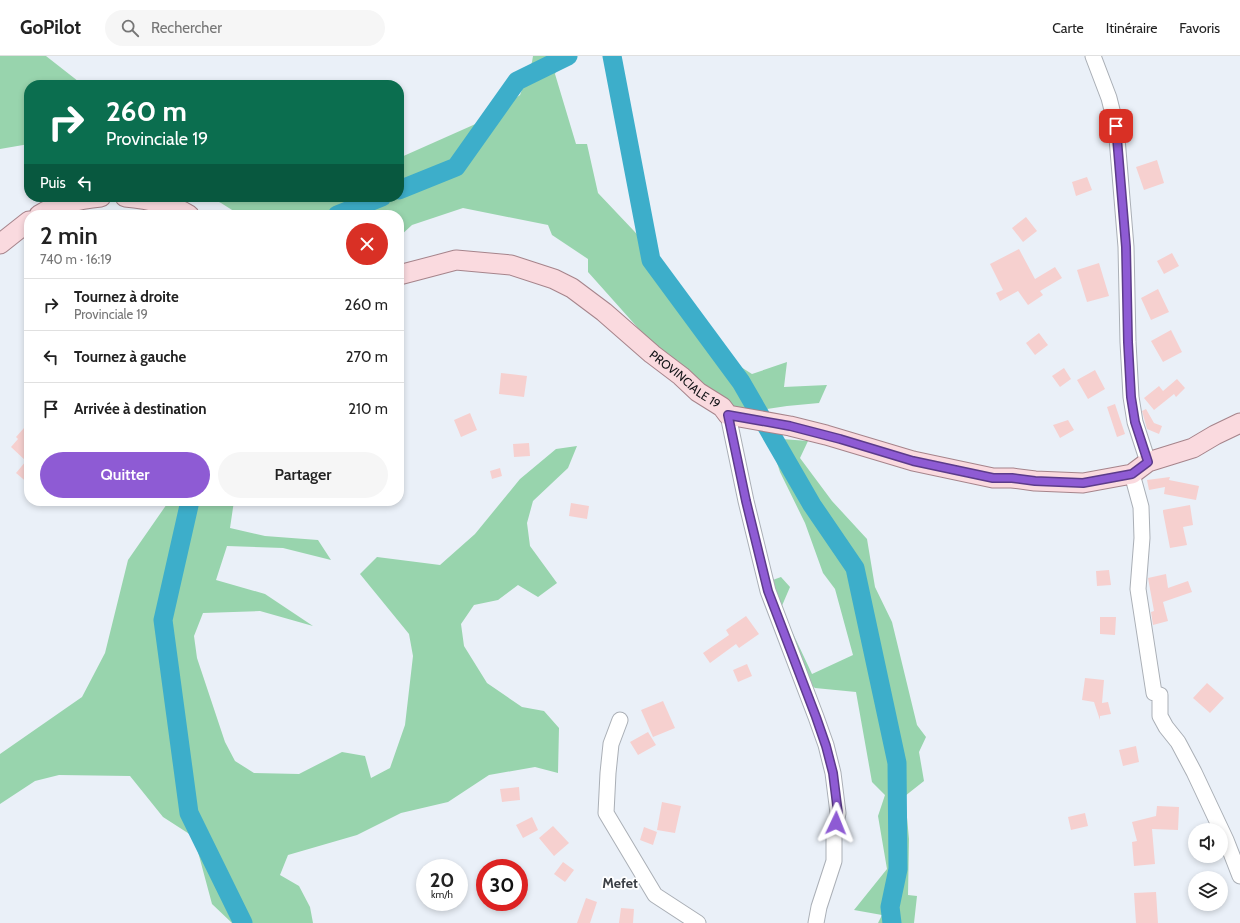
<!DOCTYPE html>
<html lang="fr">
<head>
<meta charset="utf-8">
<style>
	:root { --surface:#fff; --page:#f6f6f6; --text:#222; --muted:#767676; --line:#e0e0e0; --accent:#8e5bd4 }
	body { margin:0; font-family:Cabin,sans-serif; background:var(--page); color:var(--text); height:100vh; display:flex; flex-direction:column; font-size:15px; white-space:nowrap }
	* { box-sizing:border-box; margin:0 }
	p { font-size:13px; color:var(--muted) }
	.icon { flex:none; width:22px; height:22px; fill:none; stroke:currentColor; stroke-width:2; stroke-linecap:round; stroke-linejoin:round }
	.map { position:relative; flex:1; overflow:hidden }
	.panel { position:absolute; left:24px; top:154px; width:380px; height:296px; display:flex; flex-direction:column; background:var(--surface); border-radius:16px; box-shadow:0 2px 6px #0003 }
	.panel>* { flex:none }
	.hud { position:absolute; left:24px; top:24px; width:380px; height:122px; border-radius:16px; box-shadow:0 2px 6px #0003; background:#0b6e4f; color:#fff; overflow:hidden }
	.fabs { position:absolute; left:1188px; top:767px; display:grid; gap:8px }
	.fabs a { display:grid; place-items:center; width:40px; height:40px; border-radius:50%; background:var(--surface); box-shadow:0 2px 6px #0003; font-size:20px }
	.speed { position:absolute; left:416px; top:803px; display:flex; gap:8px; font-size:20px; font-weight:700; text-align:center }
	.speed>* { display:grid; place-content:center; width:52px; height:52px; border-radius:50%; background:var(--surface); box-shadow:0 2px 6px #0003; line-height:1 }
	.speed small { font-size:10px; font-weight:400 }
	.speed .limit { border:6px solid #d22; background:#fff; color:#111 }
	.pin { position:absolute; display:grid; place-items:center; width:34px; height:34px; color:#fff; margin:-17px; border-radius:8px; box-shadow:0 2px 6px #0006 }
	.me { position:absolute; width:44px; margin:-22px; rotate:2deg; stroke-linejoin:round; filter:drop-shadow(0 0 3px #0008) }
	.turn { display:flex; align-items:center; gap:14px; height:84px; padding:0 16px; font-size:18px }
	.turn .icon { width:52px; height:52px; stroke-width:2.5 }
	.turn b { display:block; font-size:28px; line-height:34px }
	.then { display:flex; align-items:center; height:38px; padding:0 16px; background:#0003; gap:8px; font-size:15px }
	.round { display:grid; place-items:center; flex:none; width:42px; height:42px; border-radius:21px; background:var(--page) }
	.headline { display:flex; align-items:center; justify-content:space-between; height:68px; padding:0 16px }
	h1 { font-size:24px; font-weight:600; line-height:30px }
	.action { display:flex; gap:8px; margin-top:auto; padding:8px 16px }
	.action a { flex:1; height:46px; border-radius:24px; background:var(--accent); color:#fff; font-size:16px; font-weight:600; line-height:46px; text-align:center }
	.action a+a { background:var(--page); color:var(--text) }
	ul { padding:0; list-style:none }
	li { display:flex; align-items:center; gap:12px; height:52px; padding:0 16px; border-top:1px solid var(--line) }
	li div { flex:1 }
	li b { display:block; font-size:15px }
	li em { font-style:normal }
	header { display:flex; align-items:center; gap:24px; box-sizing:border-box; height:56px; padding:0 20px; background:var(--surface); border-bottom:1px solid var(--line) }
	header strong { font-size:19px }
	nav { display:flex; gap:22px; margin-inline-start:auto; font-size:14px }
	.search { width:280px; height:36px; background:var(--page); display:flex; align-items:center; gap:10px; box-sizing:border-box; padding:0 14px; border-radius:22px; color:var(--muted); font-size:15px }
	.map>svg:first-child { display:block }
	.green { fill:#98d4ad }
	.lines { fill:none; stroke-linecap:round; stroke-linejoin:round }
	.river { stroke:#3daeca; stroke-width:19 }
	.building { fill:#f6d0cf }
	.minor-casing { stroke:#aaafb6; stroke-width:17 }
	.major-casing { stroke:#a6848b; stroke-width:21 }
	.minor { stroke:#fff; stroke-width:15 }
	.major { stroke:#fadadf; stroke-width:19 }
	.route-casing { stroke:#5c3b8a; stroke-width:10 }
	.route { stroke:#8e5bd4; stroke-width:7 }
	.labels { text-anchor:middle; stroke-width:3.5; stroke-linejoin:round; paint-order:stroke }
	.street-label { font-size:12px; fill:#101215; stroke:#fff }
	.quarter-label { font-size:14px; font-weight:bold; fill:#3b3f45; stroke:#fff }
</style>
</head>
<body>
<header>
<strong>GoPilot</strong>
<div class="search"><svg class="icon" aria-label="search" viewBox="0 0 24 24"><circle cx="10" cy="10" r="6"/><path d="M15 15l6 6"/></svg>Rechercher</div>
<nav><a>Carte</a><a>Itinéraire</a><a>Favoris</a></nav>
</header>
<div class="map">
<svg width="1240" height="867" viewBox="0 0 1240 867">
	<rect width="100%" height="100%" fill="#eaf0f8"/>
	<path class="green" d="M0 0H46L83 29H29V88L0 93Z
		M533 0H562L555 18 576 88H587L598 137 652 194 703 287 752 318 787 306 784 331 827 329 819 347 787 350 760 354 715 350 663 300 588 216V203L552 179 548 169 463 152 412 169 399 181V159H240L221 147 209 141H399V102L480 66 520 39 532 6Z
		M769 382 808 385 800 402 832 445 867 483 875 531 892 566 917 669 926 681 919 696 924 725 905 740 909 783 908 839 917 840 914 867H878L882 859 854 854 887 813 878 760 885 739 872 726 856 636 815 632 797 618 770 525 781 521 790 531 781 552 812 618 853 599 835 533 823 517 805 467 780 416Z
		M577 390 568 412 533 445 527 467 530 490 557 527 538 541 518 529 498 544 474 549 461 568 464 590 487 627 522 651 544 655 559 672 558 717 535 711 489 719 448 746 401 757 357 779 288 799 280 819 299 830 310 851 313 867H232L212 848 194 781 163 761 130 720 59 719 35 725 0 748V698L82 641 105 597 128 504 169 445H234L230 472 265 480 318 484 331 504 283 492 227 490 216 524 265 538 313 570 260 555 203 557 194 580 197 602 225 686 235 705 254 717 299 718 342 696 365 700 371 722 390 712 405 669 413 600 409 578 360 518 377 501 440 509 475 478 520 423 556 393Z"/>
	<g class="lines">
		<path class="river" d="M612 0 651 204 741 326 812 449 855 512 897 707 898 813 890 851 892 867
			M399 134 456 111 517 25 568 0
			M337 159 382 141
			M190 445 163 564 189 757 243 867"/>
	</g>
	<path class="building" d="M1157 104 1164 127 1144 134 1136 111Z
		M1087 121 1092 134 1076 140 1072 126Z
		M1026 161 1037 175 1023 186 1012 172Z
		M1019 193 1035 223 1055 211 1062 222 1040 235 1043 239 1028 249 1018 235 1000 245 996 237 1003 234 990 208Z
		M1172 197 1179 210 1164 218 1157 205Z
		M1099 207 1109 240 1087 246 1077 214Z
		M1158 233 1169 256 1151 264 1141 242Z
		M1171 274 1182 296 1163 306 1151 285Z
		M1039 277 1048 289 1035 299 1026 287Z
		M1064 312 1071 323 1060 331 1052 320Z
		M1095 314 1105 333 1088 343 1077 324Z
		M501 317 527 320 524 341 499 338Z
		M1177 323 1185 332 1176 341 1174 338 1154 354 1144 342 1159 330 1163 335Z
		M1115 348 1125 378 1117 381 1107 351Z
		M1146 353 1154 367 1162 370 1159 378 1147 373 1142 355Z
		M470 357 477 374 461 381 454 364Z
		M1068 364 1074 374 1060 382 1053 369Z
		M24 372 29 376V428L16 417 26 405 11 391 18 383 16 381Z
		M529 387 530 400 514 401 513 388Z
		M500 412 502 420 492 423 490 415Z
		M1170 421 1169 424 1199 430 1196 444 1164 438 1165 431 1149 434 1147 424Z
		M571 447 589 450 587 463 569 460Z
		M1190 449 1193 469 1183 471 1187 489 1170 492 1163 456V454Z
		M1109 514 1111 529 1097 530 1096 515Z
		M1166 518 1168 532 1188 525 1192 536 1163 546 1168 565 1153 569 1151 556 1154 555 1148 522Z
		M746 560 759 578 739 592 736 588 710 607 703 597 729 579 726 574Z
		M1100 561H1116L1115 579 1100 578Z
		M747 608 752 620 738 626 733 614Z
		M1085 622 1104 624 1102 647 1108 646 1111 658 1100 660V664L1094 646 1082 644Z
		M1207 627 1224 642 1210 657 1193 642Z
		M663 645 675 672 653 681 641 654Z
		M648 676 656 689 638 699 630 686Z
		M1136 690 1139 706 1123 710 1119 694Z
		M519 731 520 744 502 746 500 733Z
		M662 746 681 750 675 777 657 774Z
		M1157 750 1179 751 1178 774 1152 773 1155 808 1134 810 1132 786 1137 785 1132 766 1156 760Z
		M1085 757 1088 770 1071 774 1068 761Z
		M532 761 538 774 523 782 516 769Z
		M553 770 569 787 554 800 539 782Z
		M644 771 657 776 653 789 640 784Z
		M563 806 574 814 565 826 554 818Z
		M1156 836 1158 867H1136L1134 837Z
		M586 842 597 846 590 867H577Z
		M621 852 634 853 633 867H619Z"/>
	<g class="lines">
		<defs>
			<path id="minor" d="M1093 0 1109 42 1116 70 1126 191 1128 286 1131 341 1135 366 1148 406
				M728 359 746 445 768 535 816 661 826 689 833 717 838 757 834 777V805L819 851 816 867
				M1132 418 1141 451 1142 482 1138 533 1154 637 1160 639V660L1166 671 1178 686 1194 716 1226 784 1240 820
				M620 664 611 688 608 717 606 757 655 839 698 867"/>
			<g id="major">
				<path d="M125 141C148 143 170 147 189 159"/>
				<path d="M39 159C57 148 79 143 101 141"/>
				<path d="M0 188 29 165"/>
				<path id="s1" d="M399 219 456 204 511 209 554 223 572 232 604 256 652 298 681 320 698 336 722 351 728 359 790 370 826 379 913 405 993 422H1012L1035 425 1083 427 1132 418 1148 406 1193 392 1215 379 1240 367"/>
			</g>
		</defs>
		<use href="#minor" class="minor-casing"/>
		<use href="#major" class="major-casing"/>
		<use href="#minor" class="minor"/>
		<use href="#major" class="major"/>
	</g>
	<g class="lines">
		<defs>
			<path id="route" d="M836 767 838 757 833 717 826 690 816 661 768 535 746 445 728 359 790 370 840 383 913 405 993 422H1012L1035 425 1083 427 1132 418 1148 406 1135 366 1131 341 1128 286 1126 191 1116 70"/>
		</defs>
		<use href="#route" class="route-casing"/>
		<use href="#route" class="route"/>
	</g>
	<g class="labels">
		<g class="street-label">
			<text dy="4" stroke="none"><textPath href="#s1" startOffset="325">PROVINCIALE 19</textPath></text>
		</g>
		<g class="quarter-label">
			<text x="620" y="832">Mefet</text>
		</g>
	</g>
</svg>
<div class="fabs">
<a><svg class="icon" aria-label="sound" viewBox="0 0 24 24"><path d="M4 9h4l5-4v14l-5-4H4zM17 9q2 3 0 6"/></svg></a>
<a><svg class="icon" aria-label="layers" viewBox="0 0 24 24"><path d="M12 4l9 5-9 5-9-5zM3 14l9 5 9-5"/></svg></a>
</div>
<div class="speed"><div>20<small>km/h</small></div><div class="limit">30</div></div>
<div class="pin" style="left:1116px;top:70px;background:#d93025"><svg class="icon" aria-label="arrive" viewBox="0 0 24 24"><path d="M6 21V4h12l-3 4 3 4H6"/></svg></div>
<svg class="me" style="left:836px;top:767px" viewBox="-20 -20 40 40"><path d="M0-17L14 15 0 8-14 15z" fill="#8e5bd4" stroke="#fff" stroke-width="4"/></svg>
<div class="hud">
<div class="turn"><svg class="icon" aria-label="right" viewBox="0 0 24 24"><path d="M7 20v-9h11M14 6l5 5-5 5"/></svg><div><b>260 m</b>Provinciale 19</div></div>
<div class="then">Puis<svg class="icon" aria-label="left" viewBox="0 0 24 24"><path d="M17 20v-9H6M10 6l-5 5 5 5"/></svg></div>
</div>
<section class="panel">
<div class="headline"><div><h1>2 min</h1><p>740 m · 16:19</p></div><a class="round" style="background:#d93025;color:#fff"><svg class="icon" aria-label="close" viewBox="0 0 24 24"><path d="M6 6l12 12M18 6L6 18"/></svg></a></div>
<ul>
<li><svg class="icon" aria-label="right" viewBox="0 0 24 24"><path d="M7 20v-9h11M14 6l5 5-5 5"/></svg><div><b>Tournez à droite</b><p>Provinciale 19</p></div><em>260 m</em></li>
<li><svg class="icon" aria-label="left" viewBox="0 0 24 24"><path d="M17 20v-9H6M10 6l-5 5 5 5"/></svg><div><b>Tournez à gauche</b></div><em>270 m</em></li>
<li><svg class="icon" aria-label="arrive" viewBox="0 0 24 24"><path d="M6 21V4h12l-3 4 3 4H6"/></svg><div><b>Arrivée à destination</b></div><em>210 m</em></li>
</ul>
<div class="action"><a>Quitter</a><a>Partager</a></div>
</section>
</div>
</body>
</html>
